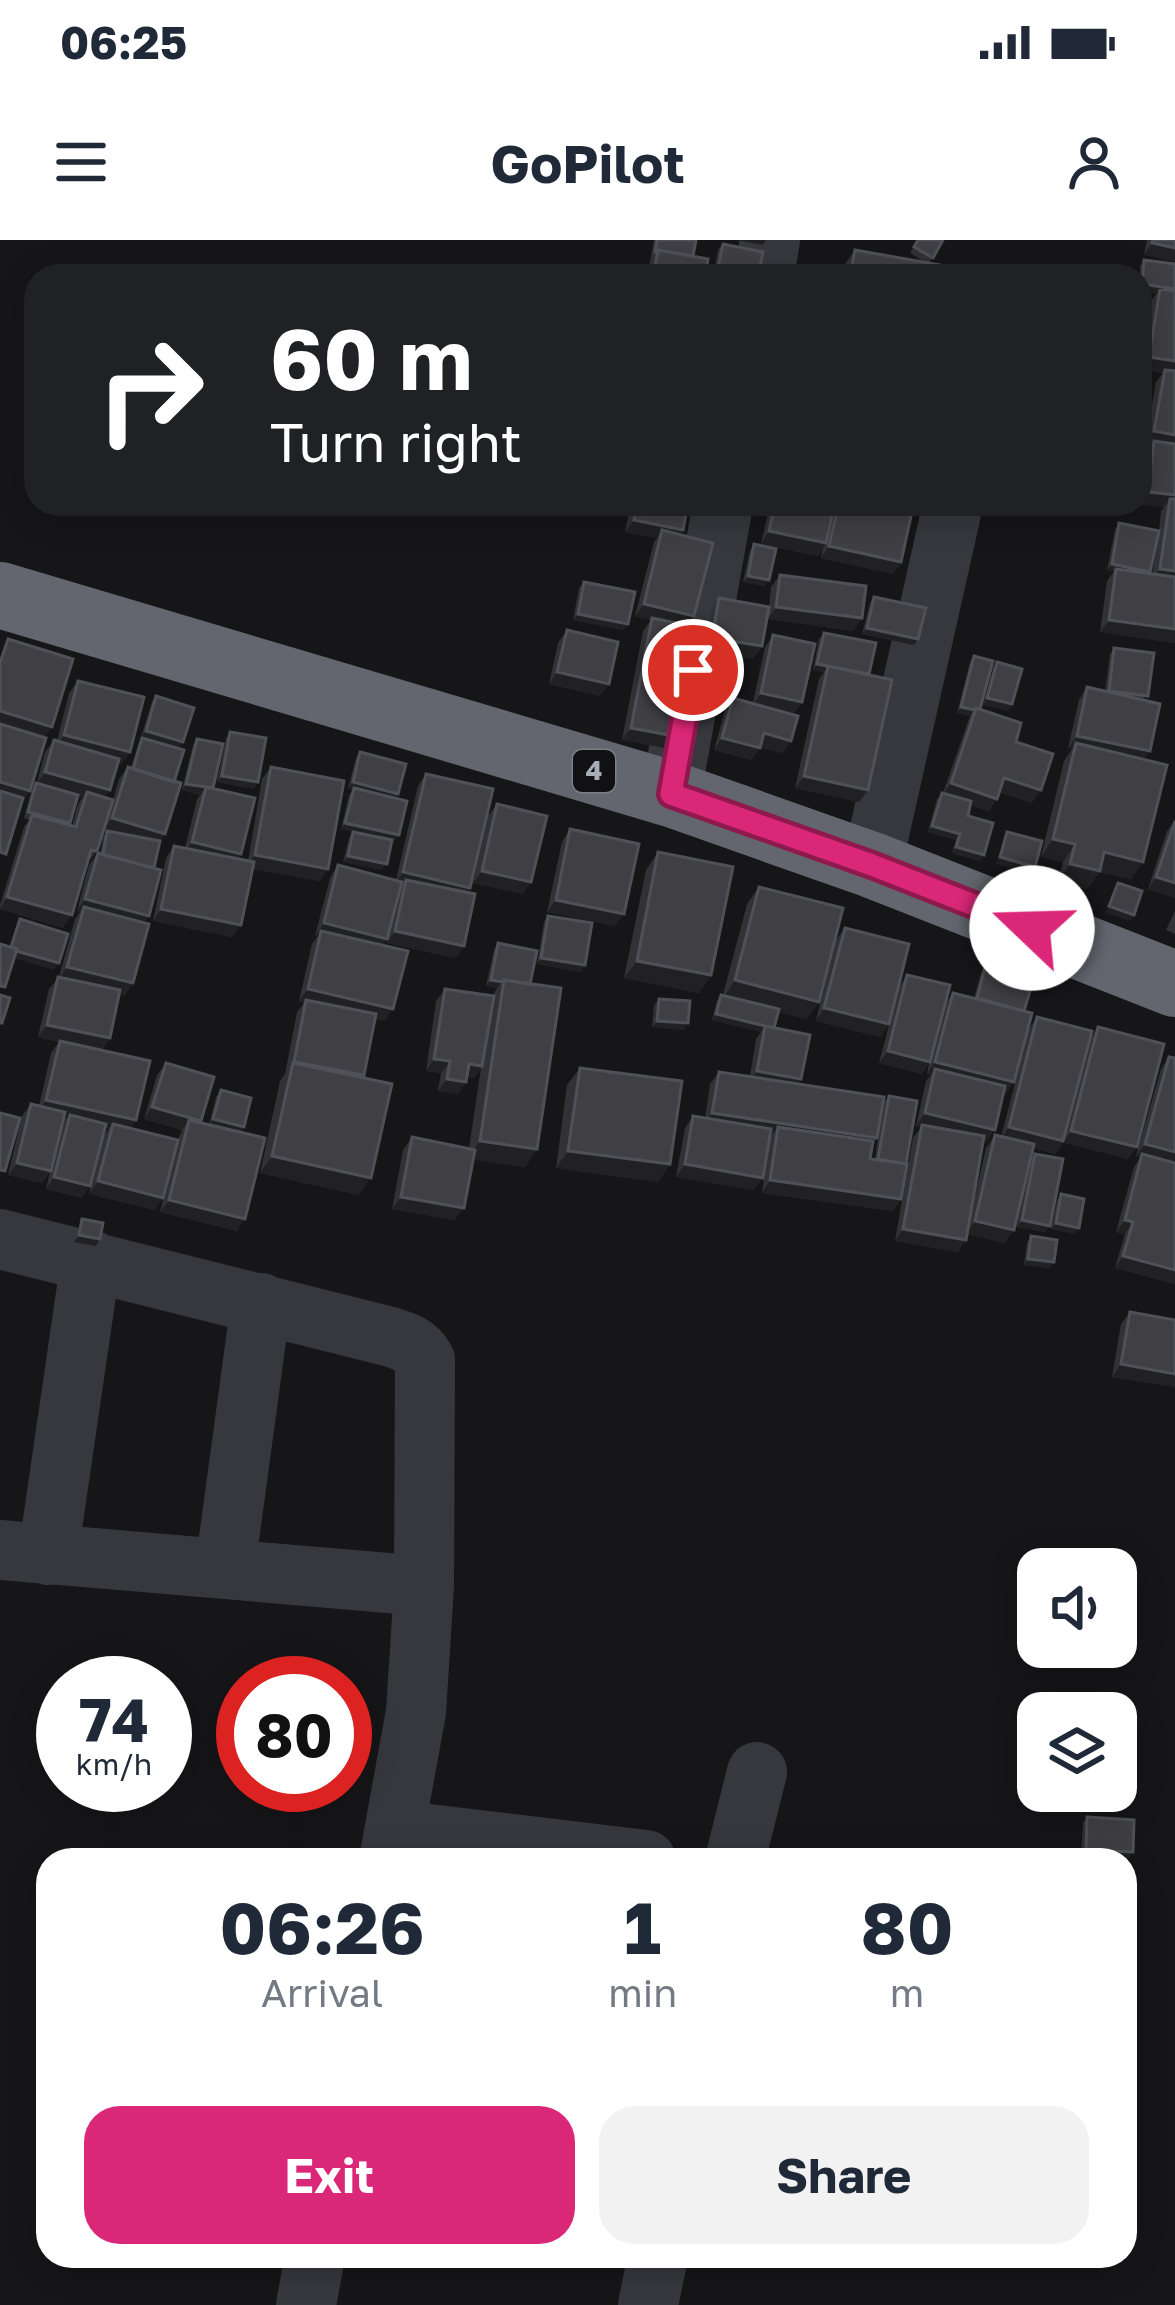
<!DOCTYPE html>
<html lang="en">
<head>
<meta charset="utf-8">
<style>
	:root { --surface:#fff; --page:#f2f2f3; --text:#1f2937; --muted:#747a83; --accent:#db2777 }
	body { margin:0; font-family:"Golos Text",sans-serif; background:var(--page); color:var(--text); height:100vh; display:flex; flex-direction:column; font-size:45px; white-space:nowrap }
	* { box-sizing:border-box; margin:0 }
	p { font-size:39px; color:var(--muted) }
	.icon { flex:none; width:66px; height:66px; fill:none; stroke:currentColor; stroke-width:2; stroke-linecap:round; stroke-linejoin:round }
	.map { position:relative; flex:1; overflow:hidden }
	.drawer { position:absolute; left:36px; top:1608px; width:1101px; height:420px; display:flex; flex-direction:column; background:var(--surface); border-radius:36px; box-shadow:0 6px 30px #0003 }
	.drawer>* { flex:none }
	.hud { position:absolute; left:24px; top:24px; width:1128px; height:252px; border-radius:36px; box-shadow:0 6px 30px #0003; background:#202124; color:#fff; overflow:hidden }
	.controls { position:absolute; left:1017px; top:1308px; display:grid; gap:24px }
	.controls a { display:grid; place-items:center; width:120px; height:120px; border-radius:24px; background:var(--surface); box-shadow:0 6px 30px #0003; font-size:60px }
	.speed { position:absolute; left:36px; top:1416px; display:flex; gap:24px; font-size:60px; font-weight:700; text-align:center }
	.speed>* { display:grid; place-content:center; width:156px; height:156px; border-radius:50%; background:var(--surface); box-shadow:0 6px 30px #0003; line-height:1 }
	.speed small { font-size:30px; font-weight:400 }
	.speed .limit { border:18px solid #d22; background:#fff; color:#111 }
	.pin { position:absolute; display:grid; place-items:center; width:102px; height:102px; color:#fff; margin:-51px; border:6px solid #fff; border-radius:50%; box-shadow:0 3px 12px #0007 }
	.me { position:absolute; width:132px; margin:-66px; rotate:291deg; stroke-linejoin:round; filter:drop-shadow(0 0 9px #0008) }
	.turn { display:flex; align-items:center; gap:42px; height:252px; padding:0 48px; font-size:54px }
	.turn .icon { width:156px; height:156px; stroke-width:2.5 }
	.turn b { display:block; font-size:84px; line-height:102px }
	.eta { display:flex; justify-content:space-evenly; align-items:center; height:204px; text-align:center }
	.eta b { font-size:72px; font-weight:700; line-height:84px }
	.cta { display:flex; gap:24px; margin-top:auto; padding:24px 48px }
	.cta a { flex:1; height:138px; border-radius:36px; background:var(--accent); color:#fff; font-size:48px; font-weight:700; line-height:138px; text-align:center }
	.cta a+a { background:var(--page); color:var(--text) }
	.status { display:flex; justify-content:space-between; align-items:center; height:84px; padding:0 60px; background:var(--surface); direction:ltr }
	.status svg { height:33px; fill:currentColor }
	header { display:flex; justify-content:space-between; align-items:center; height:156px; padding:0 48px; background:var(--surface); font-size:54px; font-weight:700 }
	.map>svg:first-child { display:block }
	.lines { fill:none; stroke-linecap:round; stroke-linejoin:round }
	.minor { stroke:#37383d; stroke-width:60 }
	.highway { stroke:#63666e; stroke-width:66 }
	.wall { fill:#323236; fill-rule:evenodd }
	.shaded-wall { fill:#212124 }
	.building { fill:#3f3f44; stroke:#4f5156; stroke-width:3 }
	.route-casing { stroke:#8e194d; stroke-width:30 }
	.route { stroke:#db2777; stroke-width:21 }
	.labels { text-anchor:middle; stroke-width:12; stroke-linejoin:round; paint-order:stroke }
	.shield { fill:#111113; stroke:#7b7e86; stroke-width:3 }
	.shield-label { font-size:27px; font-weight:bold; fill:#a8adb8 }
</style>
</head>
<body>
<div class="status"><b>06:25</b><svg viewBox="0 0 49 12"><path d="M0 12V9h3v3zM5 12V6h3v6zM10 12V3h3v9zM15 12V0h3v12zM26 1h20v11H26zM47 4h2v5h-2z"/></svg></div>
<header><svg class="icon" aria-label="menu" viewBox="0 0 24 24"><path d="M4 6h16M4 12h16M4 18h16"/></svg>GoPilot<svg class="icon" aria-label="person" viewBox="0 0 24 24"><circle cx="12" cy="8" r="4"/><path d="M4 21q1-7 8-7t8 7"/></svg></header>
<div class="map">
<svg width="1175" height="2065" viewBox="0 0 1175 2065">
	<rect width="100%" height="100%" fill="#161618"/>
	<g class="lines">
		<path class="minor" d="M764 36 770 0
			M671 554 723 264
			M872 625 953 264
			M0 999 387 1096C404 1101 416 1104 425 1120L424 1346 416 1472 389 1620
			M0 1310 424 1346
			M48 1315 91 1020
			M225 1328 261 1063
			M395 1590 646 1620
			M735 1620 757 1532
			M306 2065 315 2016
			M648 2065 658 2016"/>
		<path class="highway" d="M0 355 671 554 872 625 1175 744"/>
	</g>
	<path class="wall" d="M654 0H696L693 16 705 36H647Z
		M918 0H943L929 23 939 36H841L842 28 855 10 925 22 910 13Z
		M1147 0H1175L1144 15Z
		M723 4 758 36H713L718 10Z
		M1144 20 1175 24V403L1100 392 1107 341 1114 331 1107 330 1115 290 1119 283 1159 291 1161 271 1164 267 1139 264 1146 214 1152 205 1145 204 1156 142 1163 133 1141 129 1151 61 1157 53 1140 51V26ZM1158 298 1152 334 1149 333Z
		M631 264H688L680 294 688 385 674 496 666 508 622 500 643 391 651 380 635 376 654 302 657 298 625 292Z
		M772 264H816L832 267 833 264H839L901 322 893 334 821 318 823 307 818 316 761 304 769 268Z
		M754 304 765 346 743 342 750 310Z
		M780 335 862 378 853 391 768 379 771 347Z
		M584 342 624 390 573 380 579 348Z
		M874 357 914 405 862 394 870 363Z
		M719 358 762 406 753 419 704 411 711 370Z
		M567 390 600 456 549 444 558 403Z
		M824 393 869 435 859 562 795 548 819 439 824 432 813 430 819 399Z
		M773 395 802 462 793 474 783 513 760 507 751 520 714 510 725 470 733 458 753 463 765 407Z
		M1114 408 1146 461 1150 511 1144 519 1143 622 1131 639 1099 632 1087 649 1058 642 1063 622 1041 617 1064 521 1072 509 1068 508 1079 460 1087 447 1105 451 1110 414Z
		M974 416 980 469 1016 502 1032 563 999 552 989 571 970 565 968 576 980 621 952 613 956 600 928 592 937 559 943 553 970 476 957 473 970 422Z
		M997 422 1012 464 1008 471 983 465 993 429Z
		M78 441 130 512 121 524 118 523 105 557 97 611 87 623 63 688 0 669V665L24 587 29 580 24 578 32 549 37 543 45 512 54 500 57 501 69 453ZM78 556 83 557 78 564 72 586 68 585Z
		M156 456 183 502 179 508 165 594 160 601 133 743 124 756 119 754 110 798 102 810 136 880 131 888 178 900 182 890 144 879 157 835 166 823 200 882 209 885 216 857 221 850 240 892 237 991 160 972 175 912 155 970 89 954 104 896 109 888 105 887 82 958 46 949 50 932 42 943 8 935 22 876 31 864 39 866 51 813 59 802 38 797 49 749 59 737 75 679 80 672 77 671 89 625 98 613 100 614 103 597 107 591 104 590 119 539 128 527 131 528 138 505 142 498 174 507 141 497 152 462Z
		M230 492 254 549 217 542 226 498Z
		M197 499 213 548 241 614 238 619 248 621 262 539 271 527 320 641 253 629 241 685 232 697 153 681 166 618 174 606 185 608 197 559 200 555 182 550 193 505Z
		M360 512 398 554 395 558 394 602 391 601 382 630 343 622 349 598 353 592 359 593 341 589 349 555 353 550 348 548 356 518Z
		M426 534 467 653 464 706 456 718 387 703 390 688 383 705 385 781 375 779 362 838 359 955 260 933 280 841 285 834 297 772 304 763 299 761 312 704 318 696H315L330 638 338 625 396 640 418 546Z
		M497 564 523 654 473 643 488 576Z
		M1175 580V658L1148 649 1167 591Z
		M570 589 615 686 547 672 562 602Z
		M658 612 711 735 699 753 624 738 646 630Z
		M759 647 819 762 807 779 778 772 774 788 798 844 877 898 872 905 870 919H875L884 862 889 856 893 971 762 953 769 902 754 950 676 937 685 888 693 876 705 878 710 844 719 832 750 836 756 799 761 792 712 780 717 761 721 755H723L747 664Z
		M1175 671V694L1166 690Z
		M548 676 581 732 537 724 544 682Z
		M845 688 889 784 880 797 816 781 836 700Z
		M498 703 530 744 537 909 525 927 473 919 455 980 392 969 403 910 412 897 469 908 481 828 474 838 467 837 466 842 458 854 438 851 441 833 426 831 436 761 445 749 493 755 497 748 486 746 494 710Z
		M985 727 1024 771 1006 854H1004L986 902 983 901 971 973 986 908 995 895 1001 897 1029 789 1037 777 1090 800 1098 787 1128 919 1063 902 1055 914 1033 908 1005 1003 967 994 958 1012 895 1001 913 898 921 887 916 886 926 841 931 835 927 834 929 823 922 834 879 823 899 747 907 735 945 764 953 753 974 758 981 733Z
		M659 759 684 790 652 787 654 765Z
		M1169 817 1175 1044 1115 1028 1125 994 1116 992 1134 927 1141 917 1136 916 1161 829Z
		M580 828 670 924 658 942 556 928 567 845Z
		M1035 914 1045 992 1017 987 1030 920Z
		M1061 954 1075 994 1051 989 1057 961Z
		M1031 996 1054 1022 1049 1028 1024 1025 1027 1003Z
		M1130 1072 1175 1080V1147L1112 1137 1121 1084Z
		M1087 1577 1133 1612 1128 1619 1081 1616 1083 1583Z"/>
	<path class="shaded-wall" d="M736 0H766L763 5Z
		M1152 3 1175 8V22L1144 15Z
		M1142 44 1175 49V56L1160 49 1157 53 1140 51Z
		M1149 117 1175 121V134L1141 129Z
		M1154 191 1175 195V209L1154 201 1152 205 1145 204Z
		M1148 252 1175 255V269L1170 259 1164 267 1139 264Z
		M634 280 683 290 675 302 662 290 657 298 625 292Z
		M769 291 826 303 818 316 761 304Z
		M829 306 901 322 893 334 821 318Z
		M1112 324 1150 332 1146 338 1107 330Z
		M1160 329 1175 331V344L1151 341Z
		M748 336 769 340 765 346 743 342Z
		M644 364 694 376 686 389 635 376Z
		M776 367 862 378 853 391 768 379Z
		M578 374 628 384 624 390 573 380Z
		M1109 380 1175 389V403L1100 392Z
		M867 388 918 399 914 405 862 394Z
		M712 398 762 406 753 419 704 411Z
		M817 424 869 434 828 426 824 432 813 430Z
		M557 432 609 444 600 456 549 444Z
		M761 453 802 462 793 474 752 466Z
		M987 458 1012 464 1008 471 983 465Z
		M961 467 974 470 970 476 957 473Z
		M0 471 52 487 43 499 0 486Z
		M631 488 674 496 666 508 622 500Z
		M146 491 183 502 179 509 141 497Z
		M764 493 791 501 783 513 755 505Z
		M64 495 130 512 121 524 56 507Z
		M1077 496 1150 511 1141 524 1076 503 1072 509 1068 508Z
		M722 498 760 508 751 520 714 510Z
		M45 532 110 550 102 562 87 552 83 557 37 544Z
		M222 536 258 542 254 549 217 542Z
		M804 536 868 550 859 562 795 548Z
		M1004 538 1041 550 1032 563 995 551Z
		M0 542 30 551 21 564 0 557Z
		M353 542 398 554 394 560 348 548Z
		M951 543 997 559 989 571 942 556Z
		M186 544 205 548 200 555 182 550Z
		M112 578 165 594 157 606 104 590Z
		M345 583 399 595 394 602 341 589Z
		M932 586 960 594 956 600 928 592Z
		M1053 599 1075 604 1063 622 1041 617Z
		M192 602 241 614 232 626 183 615Z
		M956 607 984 615 980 621 952 613Z
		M1104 612 1143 622 1131 639 1099 632 1087 649 1058 642 1070 624Z
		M255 615 328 629 320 641 246 628Z
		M348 616 387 624 382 630 343 622Z
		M1000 617 1035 627 1031 633 995 624Z
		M482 631 531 642 523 654 473 643Z
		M403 632 470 648 462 660 406 640 402 646 395 645Z
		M1156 637 1175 643V658L1148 649Z
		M7 657 72 675 63 688 0 669Z
		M85 659 149 676 140 688 84 667 80 672 77 671Z
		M556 660 624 674 615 686 547 672Z
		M1109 666 1134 675 1130 681 1105 673Z
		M161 669 241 685 232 697 153 681Z
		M324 683 387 699 379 711 321 691 318 696H315Z
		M395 691 464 706 456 718 387 703Z
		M10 710 59 723 54 730 6 716Z
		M541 718 585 725 581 732 537 724Z
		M637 721 711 735 699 753 624 738Z
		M67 727 133 743 124 756 59 739Z
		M491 740 502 742 497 748 486 746Z
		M735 740 819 762 807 779 723 758Z
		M308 749 393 769 385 781 299 761Z
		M824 768 889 784 880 797 816 781Z
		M716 774 774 788 765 786 761 792 712 780Z
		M657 781 688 783 684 790 652 787Z
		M47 785 110 798 101 811 38 797Z
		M888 811 930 822 922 834 879 823Z
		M434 819 450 821 441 833 426 831Z
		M935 822 1014 842 1006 854 933 836 935 829 931 835 927 834Z
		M469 824 482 826 474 838 461 836Z
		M757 831 801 839 793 852 748 844Z
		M447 839 466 842 458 854 438 851Z
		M46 860 136 880 128 892 113 884 109 888 68 879 70 875 67 879 38 872Z
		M152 867 201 881 193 893 189 880 182 890 144 879Z
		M712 873 877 898 869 910 778 887 772 895 704 885Z
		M925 873 995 890 986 902 916 886Z
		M213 879 244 887 239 894 209 886Z
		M1009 887 1063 901 1055 914 1000 899Z
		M1071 891 1137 907 1128 919 1063 903Z
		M480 901 537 909 525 927 467 919Z
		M1145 904 1175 912V927L1136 916Z
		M568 911 670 924 658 942 556 928Z
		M272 916 371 938 359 955 260 933Z
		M17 923 51 931 42 943 8 935Z
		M685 924 763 938 754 950 676 937Z
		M54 937 90 946 82 958 46 949Z
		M770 940 901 959 893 971 762 953Z
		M98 941 163 958 155 970 89 954Z
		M401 957 464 968 455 980 392 969Z
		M169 960 245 979 237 991 160 972Z
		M1022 980 1050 986 1045 992 1017 987Z
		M1125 980 1133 982 1125 994 1116 992Z
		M975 981 1014 990 1005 1003 966 994Z
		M1056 983 1079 988 1075 994 1051 989Z
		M903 989 966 1000 958 1012 895 1001Z
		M79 995 100 999 96 1006 74 1002Z
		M1123 1016 1175 1030V1044L1115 1028Z
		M1028 1019 1054 1022 1049 1028 1024 1025Z
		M1121 1124 1175 1134V1147L1112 1137Z
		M1086 1610 1133 1612 1128 1619 1081 1616Z"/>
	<path class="building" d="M657 0H696L693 16 658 10V13L655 12Z
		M918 0H943L933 18 914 7Z
		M1153 0H1175V8L1152 3Z
		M723 4 763 12 758 36H737L717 32Z
		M658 10 708 19 705 36H653Z
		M855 10 940 25 939 36H850Z
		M1144 20 1175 24V49L1142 44Z
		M1160 49 1175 51V121L1149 117Z
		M1165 130 1175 131V195L1154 191Z
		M1154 201 1175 204V255L1148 252Z
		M1170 259H1175V331L1160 329Z
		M637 264H688L683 290 634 280Z
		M775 264H816L834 268 826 303 769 291Z
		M839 264H899L913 267 901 322 829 306Z
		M1119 283 1159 291 1150 332 1112 324Z
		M662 290 713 303 694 376 644 364Z
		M754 304 776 309 769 340 748 336Z
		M1116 329 1175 337V389L1109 380Z
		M780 335 866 346 862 378 776 367Z
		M584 342 635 352 628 384 578 374Z
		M874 357 926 368 918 399 867 388Z
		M719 358 769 367 762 406 712 398Z
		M652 378 695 387 674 496 631 488Z
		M567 390 618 402 609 444 557 432Z
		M824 393 876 403 869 434 817 424Z
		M773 395 815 404 802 462 761 453Z
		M8 399 73 419 52 487 0 471V423Z
		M1114 408 1154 413 1148 456 1109 451Z
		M974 416 993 421 980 469 976 468 975 470 961 467Z
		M997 422 1022 429 1012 464 987 458Z
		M828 426 892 440 868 550 804 536Z
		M78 441 144 457 130 512 64 495Z
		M1087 447 1160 464 1150 511 1077 496Z
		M156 456 194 468 183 502 146 491Z
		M733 458 798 476 791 501 764 493 760 508 722 498Z
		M976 468 1021 483 1016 502 1053 514 1041 550 1004 538 997 559 951 543Z
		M0 484 46 498 30 551 0 542Z
		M230 492 266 498 258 542 222 536Z
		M142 498 184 510 174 542 133 529Z
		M197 499 223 504 213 548 186 544Z
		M54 500 119 519 110 550 45 532Z
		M1076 503 1167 525 1143 622 1104 612 1100 631 1070 624 1075 604 1053 599Z
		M360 512 406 524 398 554 353 542Z
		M128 527 181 543 165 594 112 578Z
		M271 527 344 541 328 629 255 615Z
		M426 534 493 549 470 648 403 632Z
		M36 543 78 555 70 583 28 572Z
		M206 547 255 558 241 614 192 602Z
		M354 548 407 561 399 595 345 583Z
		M0 551 23 558 6 614 0 612Z
		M87 552 113 560 97 611 91 610 72 675 7 657 32 575 76 587Z
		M942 553 971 561 968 576 993 583 984 615 956 607 960 594 932 586Z
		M497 564 547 576 531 642 482 631Z
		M1175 581V643L1156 637Z
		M570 589 639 604 624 674 556 660Z
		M107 591 160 601 154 628 103 615Z
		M353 592 392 600 387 624 348 616Z
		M1007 592 1042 601 1035 627 1000 617Z
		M174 606 254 622 241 685 161 669Z
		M658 612 733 627 711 735 637 721Z
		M98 613 161 630 149 676 85 659Z
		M338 625 402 642 387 699 324 683Z
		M406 640 475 654 464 706 395 691Z
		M1118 643 1142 651 1134 675 1109 666Z
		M759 647 843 668 819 762 735 740Z
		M84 667 149 684 133 743 67 727Z
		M548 676 592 683 585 725 541 718Z
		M20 679 68 694 59 723 16 711 17 709 11 707Z
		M845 688 909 704 889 784 824 768Z
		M321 691 408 711 393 769 308 749Z
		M498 703 537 711 530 744 504 740 503 742 491 740Z
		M0 704 17 709 5 747 0 746Z
		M985 727 1033 741 1024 771 977 758Z
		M907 735 950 745 930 822 888 811Z
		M58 737 120 750 110 798 47 785Z
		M504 740 561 748 537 909 480 901Z
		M445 749 494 756 482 826 469 824 466 842 447 839 450 821 434 819Z
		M953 753 1032 773 1014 842 935 822Z
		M0 755 10 758 2 783H0Z
		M721 755 779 769 774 788 716 774Z
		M659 759 690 761 688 783 657 781Z
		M306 760 376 774 364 835 294 822Z
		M1037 777 1092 791 1063 901 1009 887Z
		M765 786 810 795 801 839 757 831Z
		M1098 787 1164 804 1137 907 1071 891Z
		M60 801 150 821 136 880 46 860Z
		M1169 817 1175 818V912L1145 904Z
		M166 823 214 837 201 881 152 867Z
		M293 823 392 844 371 938 272 916Z
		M580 828 682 841 670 924 568 911Z
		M935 829 1005 846 995 890 925 873Z
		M719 832 884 857 877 898 712 873Z
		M221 850 251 858 244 887 213 879Z
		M889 856 917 861 906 924 878 919Z
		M31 864 65 872 51 931 17 923Z
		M0 873 20 878 5 931 0 930Z
		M70 875 106 884 90 946 54 937Z
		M693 876 771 889 763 938 685 924Z
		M189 880 265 898 245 979 169 960Z
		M113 884 178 900 163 958 98 941Z
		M922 885 984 896 966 1000 903 989Z
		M778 887 873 901 870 919 907 924 901 959 770 940Z
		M995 895 1034 904 1014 990 975 981Z
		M412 897 475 910 464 968 401 957Z
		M1035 914 1063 919 1050 986 1022 980Z
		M1142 914 1175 923V1030L1123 1016 1133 982 1125 980Z
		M1061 954 1084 959 1079 988 1056 983Z
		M82 979 103 983 100 999 79 995Z
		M1031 996 1057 1000 1054 1022 1028 1019Z
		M1130 1072 1175 1080V1134L1121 1124Z
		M1087 1577 1134 1580 1133 1612 1086 1610Z"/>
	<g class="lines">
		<defs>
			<path id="route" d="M693 430 671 554 872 625 1032 688"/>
		</defs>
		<use href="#route" class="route-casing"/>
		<use href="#route" class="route"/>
	</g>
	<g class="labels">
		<rect class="shield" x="573" y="510" width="42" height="42" rx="9"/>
		<g class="shield-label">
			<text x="594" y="540">4</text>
		</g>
	</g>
</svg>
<div class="controls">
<a><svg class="icon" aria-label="sound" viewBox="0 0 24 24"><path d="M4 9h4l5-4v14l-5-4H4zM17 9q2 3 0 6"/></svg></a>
<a><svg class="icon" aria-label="layers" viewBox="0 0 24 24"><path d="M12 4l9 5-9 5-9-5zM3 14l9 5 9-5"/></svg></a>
</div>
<div class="speed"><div>74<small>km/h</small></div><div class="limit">80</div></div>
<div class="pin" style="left:693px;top:430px;background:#d93025"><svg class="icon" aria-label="arrive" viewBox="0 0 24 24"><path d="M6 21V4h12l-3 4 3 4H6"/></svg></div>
<svg class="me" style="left:1032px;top:688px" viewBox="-20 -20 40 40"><circle r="19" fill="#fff"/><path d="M0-13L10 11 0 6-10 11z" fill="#db2777"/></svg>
<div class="hud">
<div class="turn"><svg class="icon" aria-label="right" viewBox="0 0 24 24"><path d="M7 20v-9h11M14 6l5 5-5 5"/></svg><div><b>60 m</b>Turn right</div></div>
</div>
<section class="drawer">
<div class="eta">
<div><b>06:26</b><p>Arrival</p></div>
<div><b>1</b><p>min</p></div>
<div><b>80</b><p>m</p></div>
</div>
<div class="cta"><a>Exit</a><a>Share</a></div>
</section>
</div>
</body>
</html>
